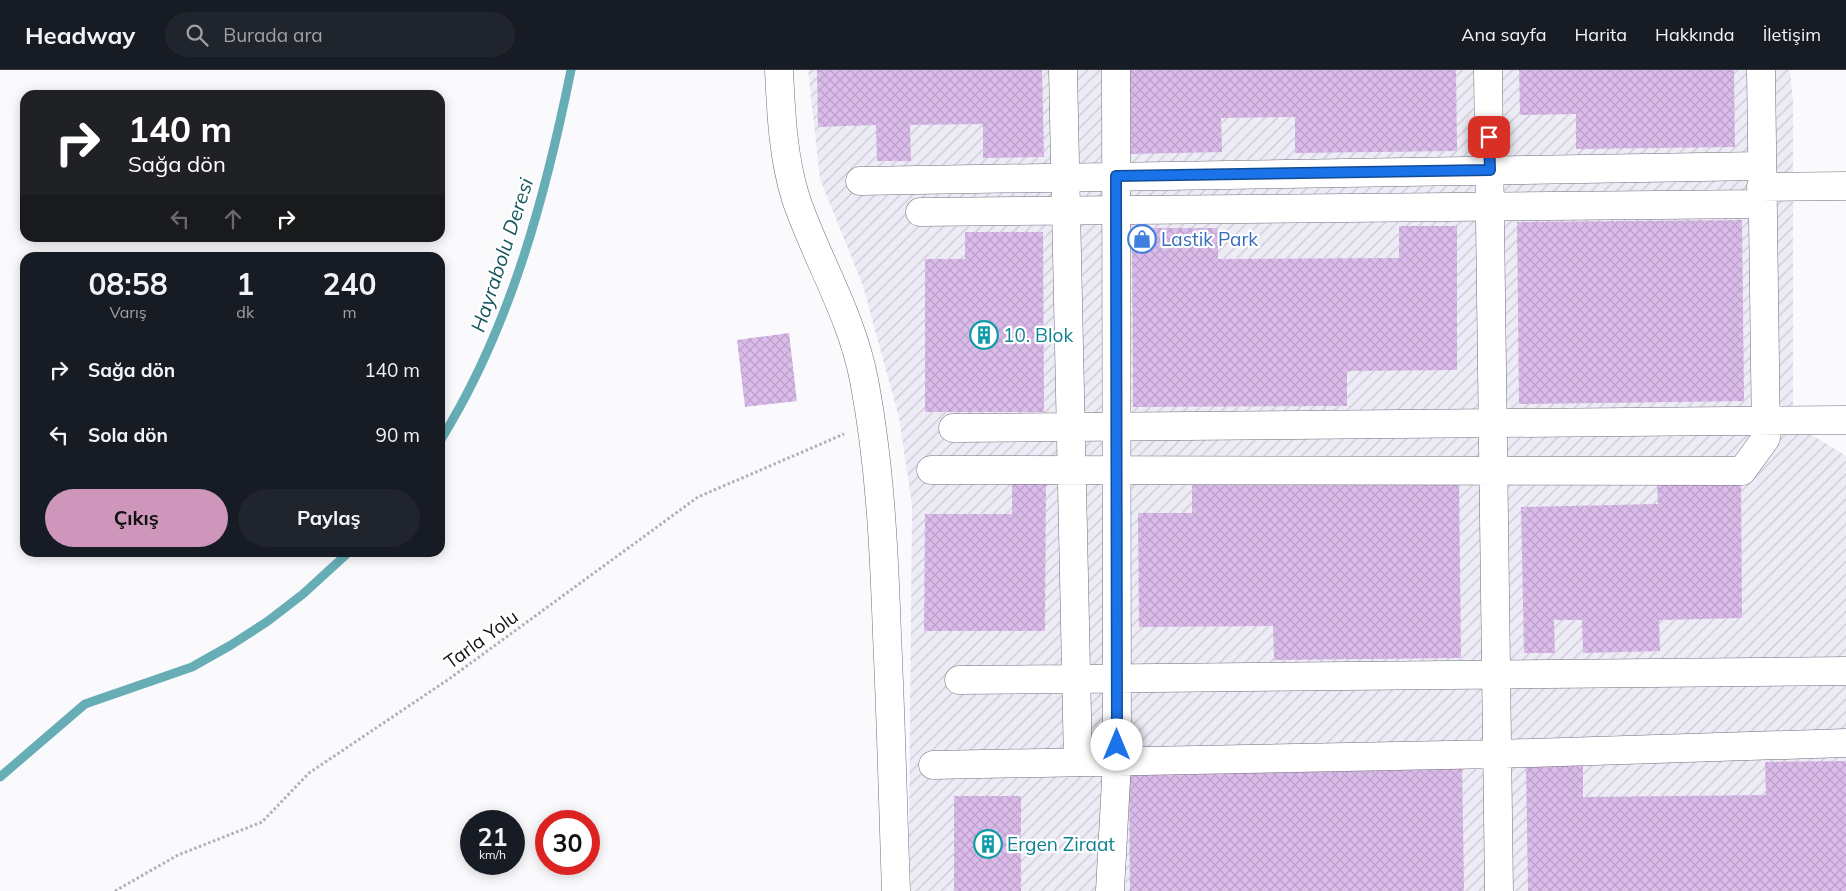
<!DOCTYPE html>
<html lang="tr">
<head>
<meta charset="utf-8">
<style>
	:root { --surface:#171b24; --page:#20242c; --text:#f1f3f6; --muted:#9ea1a6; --line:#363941; --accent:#cf96bc }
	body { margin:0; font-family:Mulish,sans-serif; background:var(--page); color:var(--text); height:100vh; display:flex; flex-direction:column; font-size:19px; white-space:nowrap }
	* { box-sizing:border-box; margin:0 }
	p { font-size:16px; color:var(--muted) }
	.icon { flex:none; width:28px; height:28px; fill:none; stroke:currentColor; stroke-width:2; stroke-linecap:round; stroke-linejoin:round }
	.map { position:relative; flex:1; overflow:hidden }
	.panel { position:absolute; left:20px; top:182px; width:425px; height:305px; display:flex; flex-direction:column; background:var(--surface); border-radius:15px; box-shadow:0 2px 12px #0003 }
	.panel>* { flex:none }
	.guide { position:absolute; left:20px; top:20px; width:425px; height:152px; border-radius:15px; box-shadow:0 2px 12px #0003; background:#202124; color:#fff; overflow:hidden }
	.speed { position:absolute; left:460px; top:740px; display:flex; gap:10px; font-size:25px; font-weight:700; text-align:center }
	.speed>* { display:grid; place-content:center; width:65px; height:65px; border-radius:50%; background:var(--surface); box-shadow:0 2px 12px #0003; line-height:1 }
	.speed small { font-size:12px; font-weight:400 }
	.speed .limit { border:8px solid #d22; background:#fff; color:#111 }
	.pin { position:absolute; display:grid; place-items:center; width:42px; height:42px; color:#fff; margin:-21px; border-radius:10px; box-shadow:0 2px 8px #0006 }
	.me { position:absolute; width:55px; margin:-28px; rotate:0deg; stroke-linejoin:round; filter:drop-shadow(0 0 4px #0008) }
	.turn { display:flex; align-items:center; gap:18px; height:105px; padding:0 25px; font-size:22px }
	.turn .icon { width:65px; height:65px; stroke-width:2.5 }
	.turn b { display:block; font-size:35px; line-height:42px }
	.lanes { display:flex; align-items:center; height:48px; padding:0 25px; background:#0003; justify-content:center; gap:25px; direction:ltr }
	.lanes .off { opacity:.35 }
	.eta { display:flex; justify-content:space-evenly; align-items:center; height:85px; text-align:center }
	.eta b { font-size:30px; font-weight:700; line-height:35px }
	.cta { display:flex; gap:10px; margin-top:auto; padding:10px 25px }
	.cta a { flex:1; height:58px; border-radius:30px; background:var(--accent); color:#111; font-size:20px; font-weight:700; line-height:58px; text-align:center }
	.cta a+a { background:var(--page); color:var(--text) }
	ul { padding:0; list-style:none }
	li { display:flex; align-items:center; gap:15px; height:65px; padding:0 25px }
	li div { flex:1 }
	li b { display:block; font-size:19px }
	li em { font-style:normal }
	header { display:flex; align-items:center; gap:30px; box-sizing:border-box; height:70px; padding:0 25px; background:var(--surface); border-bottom:1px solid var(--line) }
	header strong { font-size:24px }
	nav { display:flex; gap:28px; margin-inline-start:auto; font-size:18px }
	.search { width:350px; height:45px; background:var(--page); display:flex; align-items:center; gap:12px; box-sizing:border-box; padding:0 18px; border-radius:28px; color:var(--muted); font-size:19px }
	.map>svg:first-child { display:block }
	.industrial { fill:url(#industrial-furrows) }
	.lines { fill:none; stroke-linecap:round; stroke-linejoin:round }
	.stream { stroke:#66adb6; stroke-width:9 }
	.building { fill:url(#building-cross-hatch) }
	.minor-casing { stroke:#716f7e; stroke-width:29 }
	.major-casing { stroke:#716f7e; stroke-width:29 }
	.path { stroke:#b1b1b5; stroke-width:3; stroke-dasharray:2.5 2.5; stroke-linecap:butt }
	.minor { stroke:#fff; stroke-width:28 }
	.major { stroke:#fff; stroke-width:28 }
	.route-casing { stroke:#114b97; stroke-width:12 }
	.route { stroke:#1a73e8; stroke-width:9 }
	.labels { text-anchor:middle; stroke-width:4.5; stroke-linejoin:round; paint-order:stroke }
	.shop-label { font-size:19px; fill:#366cbe; stroke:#fff; text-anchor:start }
	.culture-label { font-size:19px; fill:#0d838f; stroke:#fff; text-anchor:start }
	.street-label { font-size:19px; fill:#100f14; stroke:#fff }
	.water-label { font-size:20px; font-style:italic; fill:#18565d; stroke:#fff }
</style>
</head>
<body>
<header>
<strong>Headway</strong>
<div class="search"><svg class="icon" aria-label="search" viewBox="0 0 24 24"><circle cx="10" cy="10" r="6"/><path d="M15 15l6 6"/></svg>Burada ara</div>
<nav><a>Ana sayfa</a><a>Harita</a><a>Hakkında</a><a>İletişim</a></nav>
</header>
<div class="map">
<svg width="1846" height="821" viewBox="0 0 1846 821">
	<defs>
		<pattern id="industrial-furrows" width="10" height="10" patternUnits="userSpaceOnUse" patternTransform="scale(1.25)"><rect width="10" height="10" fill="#edecf6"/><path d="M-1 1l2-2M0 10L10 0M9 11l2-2" fill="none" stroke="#cac9d2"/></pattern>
		<pattern id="building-cross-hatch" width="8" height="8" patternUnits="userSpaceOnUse" patternTransform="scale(1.25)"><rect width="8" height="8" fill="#dbbbea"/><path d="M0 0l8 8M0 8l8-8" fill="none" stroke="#bba0c8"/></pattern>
	</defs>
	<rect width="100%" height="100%" fill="#fafafd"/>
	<path class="industrial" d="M808 0H1790L1793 30V353L1846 386V821H911L909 769 912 435 899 348 863 216 820 109Z"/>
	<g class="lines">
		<path class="stream" d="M440 371C510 259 545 128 571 0
			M0 707 85 634 192 597 231 575 268 551 303 524 349 482"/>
	</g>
	<path class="building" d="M817 0H1042L1044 87 983 88V54L910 55 911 91H877L876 55 818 57Z
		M1130 0H1456L1457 81 1295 83V47L1221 48 1222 82 1131 84Z
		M1519 0H1734L1735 77 1576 79V44L1520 45Z
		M1742 150 1744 331 1519 334 1517 152Z
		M1399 156H1457V300L1347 301V336L1133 337 1132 158H1218V189L1399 188Z
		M965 162H1043L1044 342H925V189H965Z
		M789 263 797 331 745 337 737 270Z
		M1459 409 1461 588 1274 590 1273 556 1139 557 1138 443H1192V412Z
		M1741 411 1742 548 1659 550 1660 581 1583 583 1582 550H1554L1555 583H1524L1521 437 1658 434 1657 412Z
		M1046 413 1045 561H924L925 444H1012V414Z
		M1462 690 1464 821H1130L1129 704Z
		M1846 691V821H1528L1526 695 1583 694V727L1766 725 1765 692Z
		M954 726H1021V821H954Z"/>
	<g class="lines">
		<defs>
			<path id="minor" d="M1063 0 1078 692
				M1488 0 1499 821
				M860 111 1761 96
				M1761 117 1846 116
				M920 142 1762 134
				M953 358 1846 350
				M931 400 1742 401 1766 368 1761 0
				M959 610 1846 601
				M933 695 1497 684 1846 673
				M1110 821 1117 692 1116 0"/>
			<path id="major" d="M779 0C781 43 783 88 796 129 817 190 852 246 864 310 880 394 884 479 887 565 891 650 893 736 896 821"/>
		</defs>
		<use href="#minor" class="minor-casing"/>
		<use href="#major" class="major-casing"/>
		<path class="path" d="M115 821 178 785 262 752 309 703 449 609 698 427 844 364"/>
		<use href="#minor" class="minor"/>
		<use href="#major" class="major"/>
	</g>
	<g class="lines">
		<defs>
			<path id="route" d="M1117 675 1116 106 1490 100 1489 67"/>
		</defs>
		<use href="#route" class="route-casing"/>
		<use href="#route" class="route"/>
	</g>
	<defs>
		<symbol id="shop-ring" viewBox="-11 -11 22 22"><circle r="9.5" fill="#fff" stroke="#3f7fe0" stroke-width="1.5"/><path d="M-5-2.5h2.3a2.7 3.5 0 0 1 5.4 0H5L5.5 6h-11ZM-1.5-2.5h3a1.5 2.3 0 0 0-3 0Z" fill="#3f7fe0"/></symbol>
		<symbol id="building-ring" viewBox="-11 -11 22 22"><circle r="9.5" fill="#fff" stroke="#0f9aa8" stroke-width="1.5"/><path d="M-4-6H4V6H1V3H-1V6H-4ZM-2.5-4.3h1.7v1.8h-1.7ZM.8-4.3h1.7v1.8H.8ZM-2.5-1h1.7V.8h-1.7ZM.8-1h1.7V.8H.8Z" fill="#0f9aa8"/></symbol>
	</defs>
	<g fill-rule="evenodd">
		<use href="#shop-ring" x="1126" y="153" width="32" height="32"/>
		<use href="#building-ring" x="968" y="249" width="32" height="32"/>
		<use href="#building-ring" x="972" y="758" width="32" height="32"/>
	</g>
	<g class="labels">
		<g class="shop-label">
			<text x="1161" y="176">Lastik Park</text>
		</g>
		<g class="culture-label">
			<text x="1003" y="272">10. Blok</text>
			<text x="1007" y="781">Ergen Ziraat</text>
		</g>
		<g class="street-label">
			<text transform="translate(481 569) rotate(-36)" y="7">Tarla Yolu</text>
		</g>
		<g class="water-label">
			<text transform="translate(502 185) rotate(-72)" y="7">Hayrabolu Deresi</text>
		</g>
	</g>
</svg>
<div class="speed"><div>21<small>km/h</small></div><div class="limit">30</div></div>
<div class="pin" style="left:1489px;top:67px;background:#d93025"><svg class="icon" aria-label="arrive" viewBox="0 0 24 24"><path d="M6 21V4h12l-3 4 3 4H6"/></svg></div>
<svg class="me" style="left:1117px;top:675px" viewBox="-20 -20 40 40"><circle r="19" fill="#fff"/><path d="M0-13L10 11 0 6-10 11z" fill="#1a73e8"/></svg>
<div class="guide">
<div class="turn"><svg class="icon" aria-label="right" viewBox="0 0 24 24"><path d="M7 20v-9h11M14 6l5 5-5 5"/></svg><div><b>140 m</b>Sağa dön</div></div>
<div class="lanes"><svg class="icon off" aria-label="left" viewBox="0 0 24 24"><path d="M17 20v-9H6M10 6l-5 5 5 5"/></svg><svg class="icon off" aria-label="ahead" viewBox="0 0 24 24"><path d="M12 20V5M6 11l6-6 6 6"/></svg><svg class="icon" aria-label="right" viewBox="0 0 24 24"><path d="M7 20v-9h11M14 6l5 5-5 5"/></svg></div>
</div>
<section class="panel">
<div class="eta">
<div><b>08:58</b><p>Varış</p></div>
<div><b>1</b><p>dk</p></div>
<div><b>240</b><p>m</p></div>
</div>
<ul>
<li><svg class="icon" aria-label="right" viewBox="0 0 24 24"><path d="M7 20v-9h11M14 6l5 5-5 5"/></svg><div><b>Sağa dön</b></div><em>140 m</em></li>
<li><svg class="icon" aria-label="left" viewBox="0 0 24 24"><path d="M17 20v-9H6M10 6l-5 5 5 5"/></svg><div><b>Sola dön</b></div><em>90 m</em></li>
</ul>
<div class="cta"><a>Çıkış</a><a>Paylaş</a></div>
</section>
</div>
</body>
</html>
